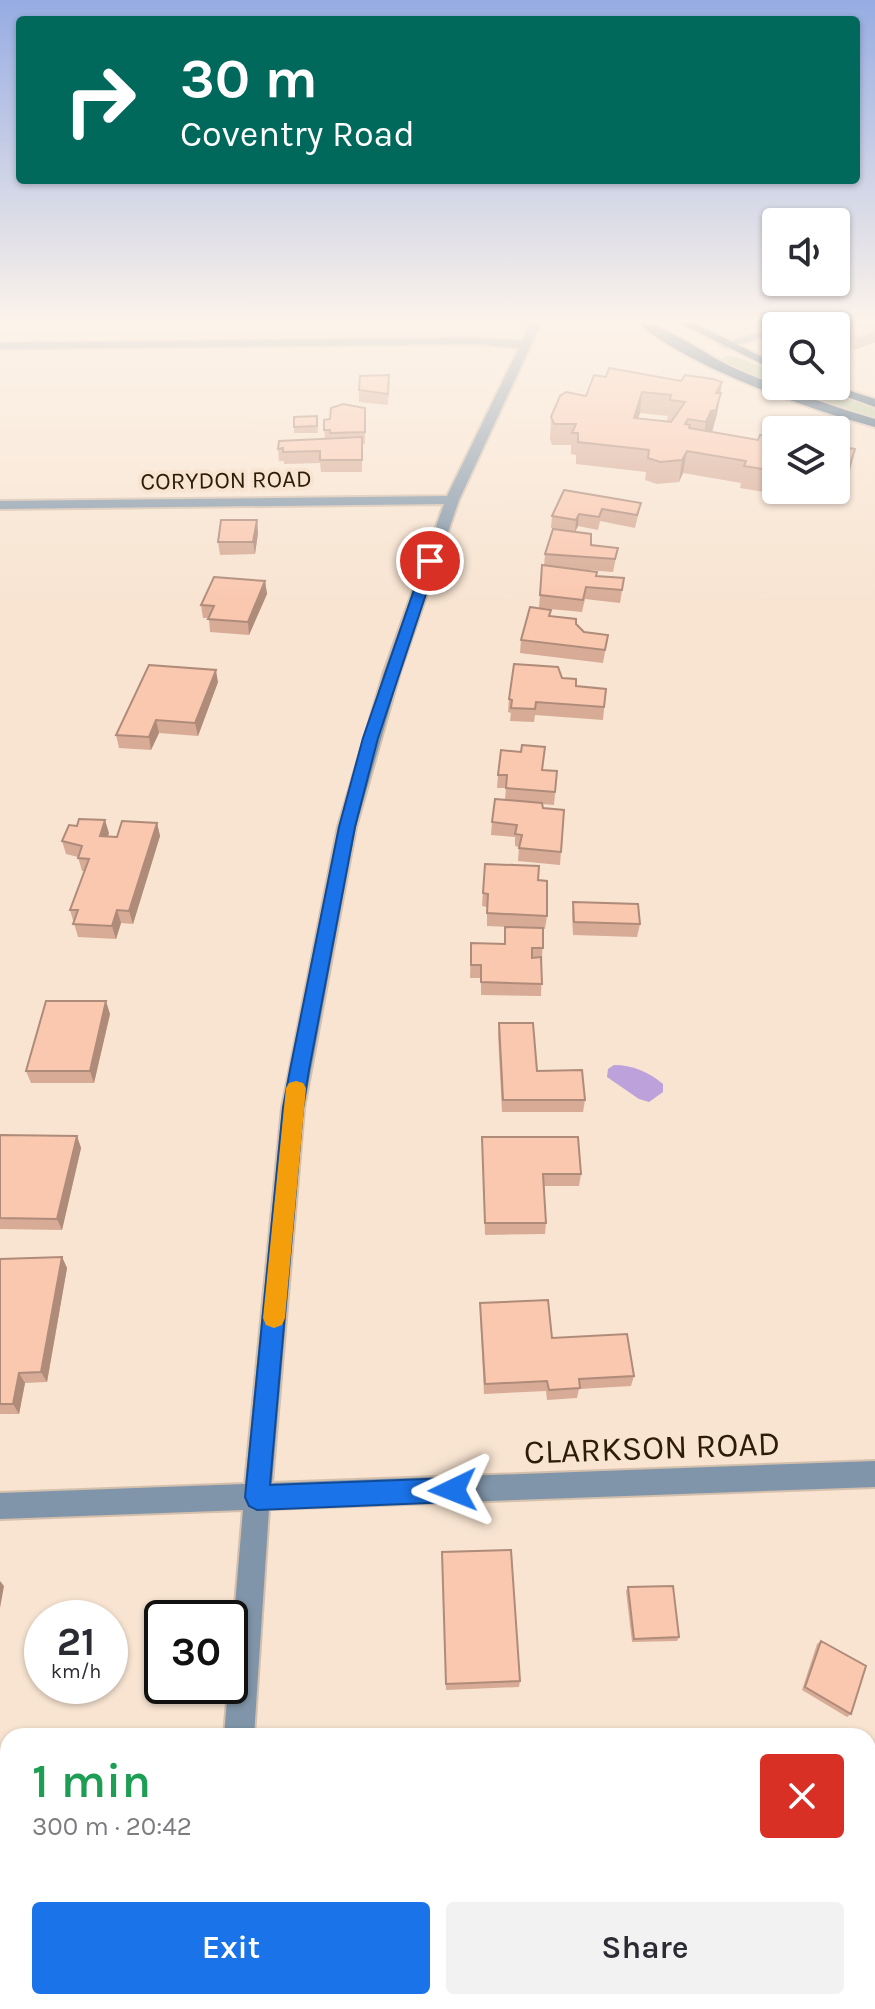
<!DOCTYPE html>
<html lang="en">
<head>
<meta charset="utf-8">
<style>
	:root { --surface:#fff; --page:#f2f2f3; --text:#2b2b33; --muted:#7c7c81; --accent:#1a73e8 }
	body { margin:0; font-family:Karla,sans-serif; background:var(--page); color:var(--text); height:100vh; display:flex; flex-direction:column; font-size:30px; white-space:nowrap }
	* { box-sizing:border-box; margin:0 }
	p { font-size:26px; color:var(--muted) }
	.icon { flex:none; width:44px; height:44px; fill:none; stroke:currentColor; stroke-width:2; stroke-linecap:round; stroke-linejoin:round }
	.map { position:relative; flex:1; overflow:hidden }
	.panel { position:absolute; left:0px; top:1728px; width:876px; height:282px; display:flex; flex-direction:column; background:var(--surface); border-radius:24px 24px 0 0; box-shadow:0 2px 6px #0004 }
	.panel>* { flex:none }
	.banner { position:absolute; left:16px; top:16px; width:844px; height:168px; border-radius:8px; box-shadow:0 2px 6px #0004; background:#00695c; color:#fff; overflow:hidden }
	.fabs { position:absolute; left:762px; top:208px; display:grid; gap:16px }
	.fabs a { display:grid; place-items:center; width:88px; height:88px; border-radius:8px; background:var(--surface); box-shadow:0 2px 6px #0004; font-size:40px }
	.speed { position:absolute; left:24px; top:1600px; display:flex; gap:16px; font-size:40px; font-weight:700; text-align:center }
	.speed>* { display:grid; place-content:center; width:104px; height:104px; border-radius:50%; background:var(--surface); box-shadow:0 2px 6px #0004; line-height:1 }
	.speed small { font-size:20px; font-weight:400 }
	.speed .limit { border:4px solid #111; border-radius:12px; background:#fff; color:#111 }
	.pin { position:absolute; display:grid; place-items:center; width:68px; height:68px; color:#fff; margin:-34px; border:4px solid #fff; border-radius:50%; box-shadow:0 2px 8px #0007 }
	.me { position:absolute; width:88px; margin:-44px; rotate:268deg; stroke-linejoin:round; filter:drop-shadow(0 0 6px #0008) }
	.turn { display:flex; align-items:center; gap:28px; height:168px; padding:0 32px; font-size:36px }
	.turn .icon { width:104px; height:104px; stroke-width:2.5 }
	.turn b { display:block; font-size:56px; line-height:68px }
	.round { display:grid; place-items:center; flex:none; width:84px; height:84px; border-radius:8px; background:var(--page) }
	.head { display:flex; align-items:center; justify-content:space-between; height:136px; padding:0 32px }
	h1 { font-size:48px; font-weight:600; line-height:60px; color:#1e9e55 }
	.button { display:flex; gap:16px; margin-top:auto; padding:16px 32px }
	.button a { flex:1; height:92px; border-radius:8px; background:var(--accent); color:#fff; font-size:32px; font-weight:600; line-height:92px; text-align:center }
	.button a+a { background:var(--page); color:var(--text) }
	.map>svg:first-child { display:block }
	.green { fill:#b7c89f }
	.water { fill:#bca1da }
	.lines { fill:none; stroke-linecap:round; stroke-linejoin:round }
	.minor-casing { stroke:#d4c0ad; stroke-width:4 }
	.major-casing { stroke:#d4c0ad; stroke-width:4 }
	.minor { fill:#8095a9; fill-rule:evenodd }
	.major { fill:#295172; fill-rule:evenodd }
	.wall { fill:#d7ab96; fill-rule:evenodd }
	.shaded-wall { fill:#af8b7a }
	.building { fill:#fac7af; stroke:#af8b7a; stroke-width:2; fill-rule:evenodd }
	.route { fill:#1a73e8; stroke:#114b97; stroke-width:2 }
	.slow { fill:#f59e0b }
	.labels { text-anchor:middle; stroke-width:8; stroke-linejoin:round; paint-order:stroke }
	.far-street-label { font-size:24px; fill:#2e1c08; stroke:#f8e4d1 }
	.near-street-label { font-size:34px; fill:#2e1c08; stroke:#f8e4d1 }
</style>
</head>
<body>
<div class="map">
<svg width="875" height="2009" viewBox="0 0 875 2009">
	<rect width="100%" height="100%" fill="#f8e4d1"/>
	<path class="green" d="M725 356 737 357 776 373V385L729 365 722 358Z
		M780 386H808L875 408V418Z"/>
	<path class="water" d="M614 1065C632 1065 649 1072 663 1084V1092L649 1102 639 1099 607 1077 608 1069Z"/>
	<g class="lines">
		<defs>
			<path id="minor" d="M530 323H541L459 500 400 672 356 827 304 1108 272 1483 875 1461V1487L269 1509 254 1736H224L243 1510 0 1519V1493L245 1484 282 1108 338 827 384 672 444 504 0 509V501L447 496 519 348 477 344 0 349V343L477 338 522 341Z
				M776 327V333L726 348 720 345Z
				M203 2002H237V2009H203Z"/>
			<path id="major" d="M638 323C665 323 707 356 734 368 780 388 827 405 875 419V427C807 409 691 368 638 323Z
				M680 323H694L776 364V371Z
				M817 386H835L875 399V407Z"/>
		</defs>
		<use href="#minor" class="minor-casing"/>
		<use href="#major" class="major-casing"/>
		<use href="#minor" class="minor"/>
		<use href="#major" class="major"/>
	</g>
	<path class="wall" d="M807 323H875V342L854 350 836 343V326H806Z
		M594 375 721 393 717 414 712 432 758 440 776 436V488L766 486 764 492 740 488 741 483 683 473 679 482 657 484 645 480 646 472 576 464V455L571 454V445H552L550 439 551 417 586 396ZM640 413 668 416 667 421 638 418Z
		M389 387 388 405 359 402V390Z
		M365 408V444H362V472H321L320 463 284 464V461H279L278 449 325 439 324 430 330 419Z
		M317 416 318 433H294V427Z
		M836 446 855 449 839 502 785 490H836Z
		M641 503 635 528 600 521 598 530 578 526 575 532 591 545 618 548 613 572 561 568 596 576 624 578 620 603 585 599 582 612 539 608 542 565 544 566 545 554 567 531 551 528 552 516Z
		M257 520 258 533 255 554 220 555 218 542Z
		M265 581 267 594 249 635 210 632 209 618H203L201 605Z
		M550 616 576 624 584 632 608 635 603 663 520 653 521 640Z
		M562 678 576 686 606 689 603 720 535 715 534 722 510 721 511 713 508 712 509 699Z
		M218 682 198 736 159 733 151 750 119 748 116 735Z
		M543 770 557 771 554 805 542 804 543 808 564 810 560 865 518 861 519 847 515 846V837L491 835 492 822 505 800 506 788H497L498 775Z
		M157 823 160 836 133 924 121 923 116 939 78 937 70 910 84 871H82L78 857 66 854 62 841 109 833 108 836 117 837Z
		M485 864 538 880 547 916 545 929H543L541 996 481 995V978H470L471 943 504 944 505 927H509L487 926V907L482 906Z
		M573 902 640 924 637 937 573 935 572 915Z
		M110 1014 94 1083H31L26 1071Z
		M499 1023 537 1071 585 1100 583 1112H502L498 1035Z
		M0 1135 77 1136 81 1148 62 1230 0 1229Z
		M482 1137 581 1174 579 1186H544L546 1223 545 1234 485 1235Z
		M62 1257 67 1268 47 1382 25 1383 19 1414H0V1259Z
		M480 1303 634 1376 631 1386 579 1389 577 1398 547 1400 546 1391 484 1394 480 1314Z
		M442 1552 520 1681 519 1687 446 1690Z
		M628 1587 679 1637 677 1641 632 1642 626 1591Z
		M821 1641 851 1714 847 1717 802 1690 817 1644Z"/>
	<path class="shaded-wall" d="M875 332V342L854 350 857 339Z
		M722 382 717 414 712 432 702 443 706 422Z
		M642 392 640 413 631 439 634 418Z
		M855 449 850 471 839 502 845 480Z
		M687 451 683 473 679 482 682 460Z
		M771 464 766 486 764 492 768 470Z
		M579 514 578 526 575 532 576 520Z
		M257 520 258 533 255 554 253 542Z
		M265 581 267 594 249 635 248 622Z
		M216 670 218 682 198 736 195 723Z
		M156 720 159 733 151 750 149 737Z
		M105 820 109 833 103 849 100 836Z
		M157 823 160 836 133 924 129 911Z
		M117 910 121 923 116 939 112 926Z
		M106 1001 110 1014 94 1083 90 1071Z
		M77 1136 81 1148 62 1230 57 1219Z
		M62 1257 67 1268 47 1382 41 1372Z
		M19 1373 25 1383 19 1414 13 1404Z
		M0 1581 4 1586 0 1608Z"/>
	<path class="building" d="M819 323H875V332L857 339 836 330V326H825Z
		M609 368 681 381 685 375 713 379 722 382 716 393H721L716 410 711 411 706 422 688 419 685 424 690 425 689 428 758 440 760 435 776 436V465L771 464 768 470 744 466 746 461 687 451 682 460 660 462 648 458 649 450 578 442V433H572L576 424H554L551 417 560 396 566 392 586 396 594 375 606 377ZM642 392 671 395 670 400 685 402 671 422 634 418Z
		M389 375 388 394 359 390 360 376Z
		M343 404 365 408V432L330 433V430H324V420L330 419 331 408Z
		M317 416V426L294 427V417Z
		M362 437V460H320V451L283 452V448L278 449 279 441Z
		M836 446 855 449 845 480 836 478Z
		M564 490 641 503 637 515 602 509 599 517 579 514 576 520 552 516Z
		M221 520H257L253 542H218Z
		M553 529 591 534V545L618 548 615 559 545 554Z
		M542 565 597 572 596 576 624 578 622 590 586 587 583 600 540 595Z
		M214 577 265 581 248 622 208 619 214 606 201 605Z
		M530 607 551 610 549 616 576 619V624L584 632 608 635 605 650 521 640Z
		M514 664 558 667 562 678 576 679V686L606 689 604 707 536 702 535 709 511 708 512 700 509 699Z
		M149 665 216 670 195 723 156 720 149 737 116 735Z
		M522 745 545 747 542 770 557 771 555 792 506 788 507 775H498L501 750 521 752Z
		M495 799 542 803 543 808 564 810 561 852 519 848 522 835 515 834 517 825 492 822Z
		M79 819 105 820 100 836 117 837 122 821 157 823 129 911 117 910 112 926 73 924 78 910H70L89 859 78 858 82 846 62 841 69 825 77 826Z
		M485 864 539 866 538 880 547 881V916L487 913 488 894 483 893Z
		M573 902 638 904 640 924 574 922Z
		M505 927 543 928V948H532V958L541 957 542 984 481 982V965H471V943L505 944Z
		M46 1001H106L90 1071H26Z
		M499 1023H533L537 1071 582 1070 585 1100H503Z
		M0 1135 77 1136 57 1219 0 1218Z
		M482 1137H578L581 1174H543L546 1223H485Z
		M62 1257 41 1372 19 1373 13 1404H0V1259Z
		M548 1300 552 1338 627 1334 634 1376 579 1379 580 1388 549 1390 547 1381 485 1384 480 1303Z
		M511 1550 520 1681 446 1684 442 1552Z
		M673 1586 679 1637 634 1639 628 1587Z
		M821 1641 866 1666 851 1714 805 1687Z
		M449 2002H515L516 2009H449Z"/>
	<linearGradient id="sky" x2="0" y2="1"><stop stop-color="#96ace2"/><stop offset="0.53" stop-color="#fcf3ea"/><stop offset="1" stop-color="#fcf3ea" stop-opacity="0"/></linearGradient>
	<rect width="875" height="605" fill="url(#sky)"/>
	<path class="route" d="M430 557 437 561 378 738 355 827 309 1070 303 1108 270 1485 453 1478 462 1482 466 1490 462 1499 453 1502 257 1510 249 1506 245 1497 283 1108 290 1070 339 827 363 738 424 561Z"/>
	<path class="slow" d="M296 1081 303 1083 306 1088 285 1318 282 1325 274 1328 266 1325 263 1318 286 1088 289 1083Z"/>
	<g class="labels">
		<g class="far-street-label">
			<text transform="translate(226 480) rotate(-1)" y="8">CORYDON ROAD</text>
		</g>
		<g class="near-street-label">
			<text transform="translate(652 1447) rotate(-2)" y="12">CLARKSON ROAD</text>
		</g>
	</g>
</svg>
<div class="fabs">
<a><svg class="icon" aria-label="sound" viewBox="0 0 24 24"><path d="M4 9h4l5-4v14l-5-4H4zM17 9q2 3 0 6"/></svg></a>
<a><svg class="icon" aria-label="search" viewBox="0 0 24 24"><circle cx="10" cy="10" r="6"/><path d="M15 15l6 6"/></svg></a>
<a><svg class="icon" aria-label="layers" viewBox="0 0 24 24"><path d="M12 4l9 5-9 5-9-5zM3 14l9 5 9-5"/></svg></a>
</div>
<div class="speed"><div>21<small>km/h</small></div><div class="limit">30</div></div>
<div class="pin" style="left:430px;top:561px;background:#d93025"><svg class="icon" aria-label="arrive" viewBox="0 0 24 24"><path d="M6 21V4h12l-3 4 3 4H6"/></svg></div>
<svg class="me" style="left:453px;top:1490px" viewBox="-20 -20 40 40"><path d="M0-17L14 15 0 8-14 15z" fill="#1a73e8" stroke="#fff" stroke-width="4"/></svg>
<div class="banner">
<div class="turn"><svg class="icon" aria-label="right" viewBox="0 0 24 24"><path d="M7 20v-9h11M14 6l5 5-5 5"/></svg><div><b>30 m</b>Coventry Road</div></div>
</div>
<section class="panel">
<div class="head"><div><h1>1 min</h1><p>300 m · 20:42</p></div><a class="round" style="background:#d93025;color:#fff"><svg class="icon" aria-label="close" viewBox="0 0 24 24"><path d="M6 6l12 12M18 6L6 18"/></svg></a></div>
<div class="button"><a>Exit</a><a>Share</a></div>
</section>
</div>
</body>
</html>
